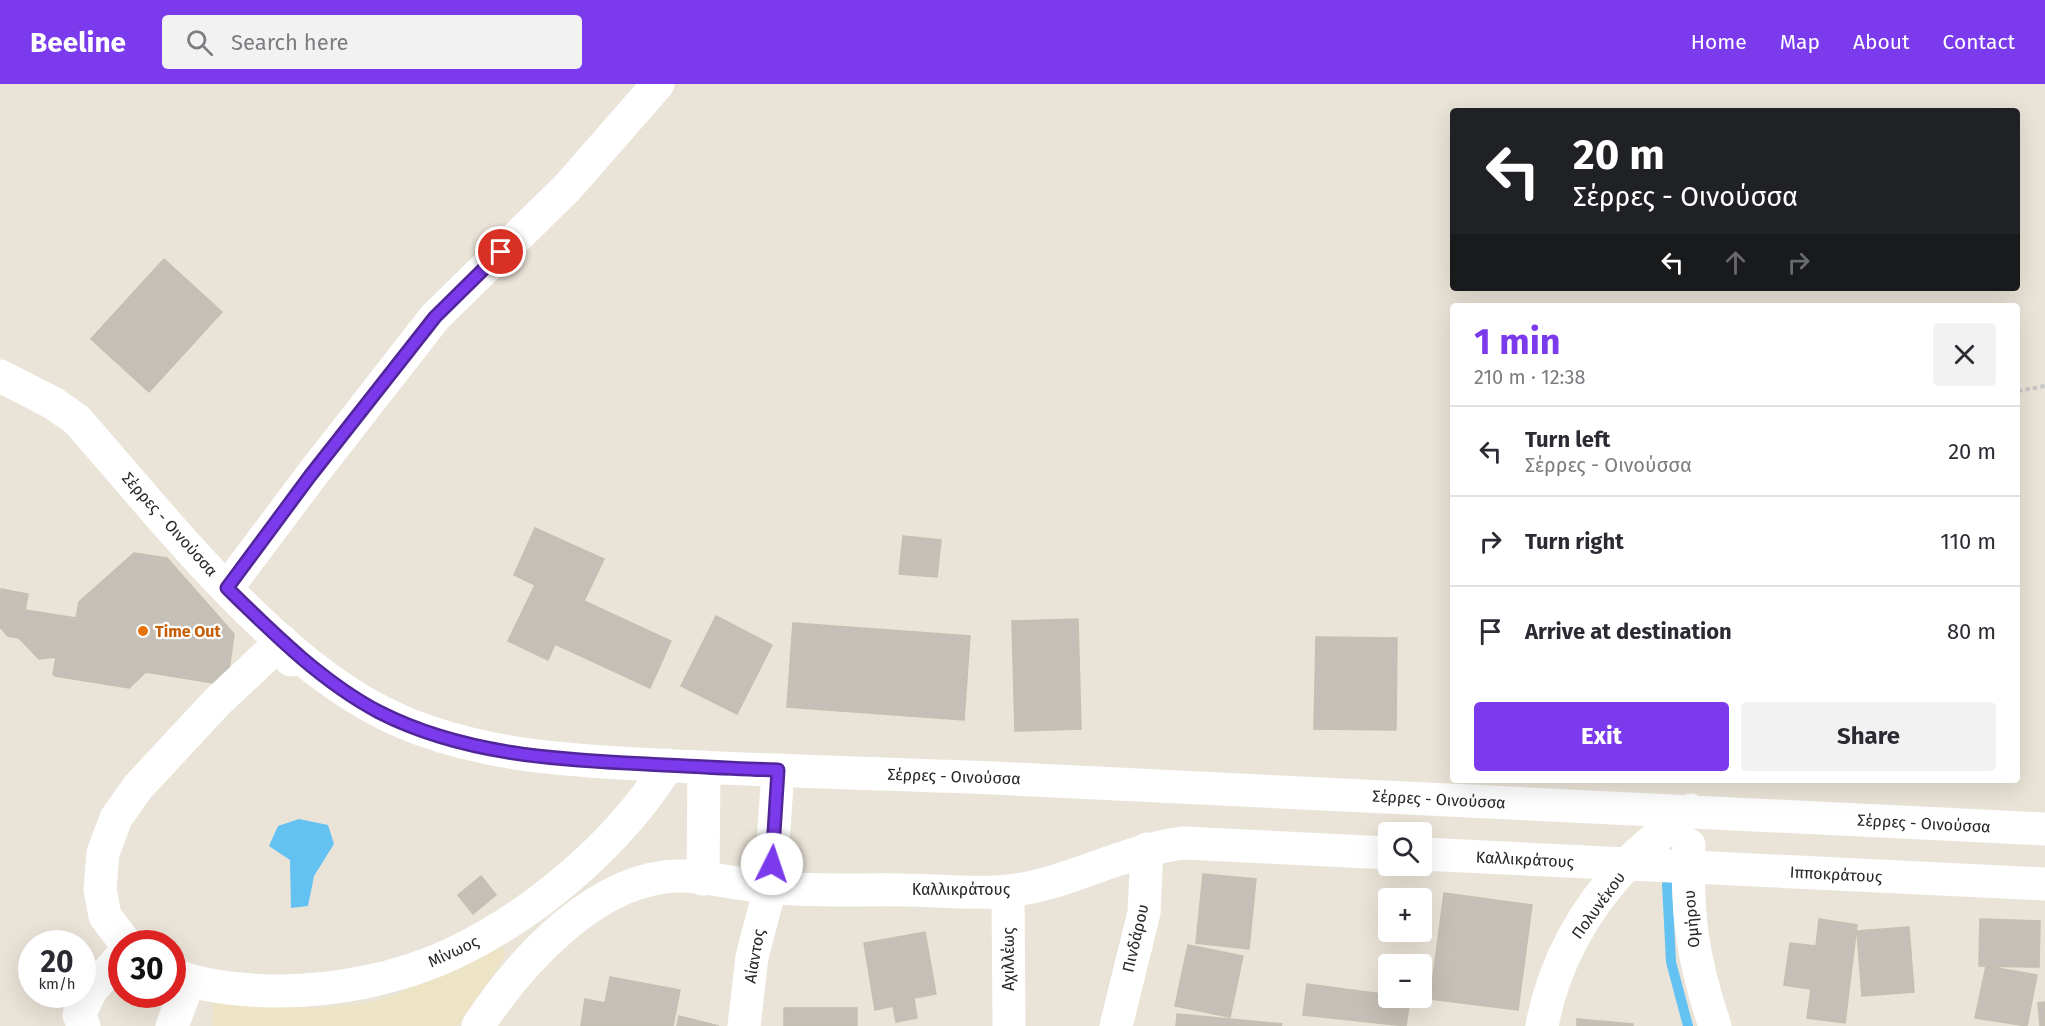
<!DOCTYPE html>
<html lang="en">
<head>
<meta charset="utf-8">
<style>
	:root { --surface:#fff; --page:#f2f2f3; --text:#2b2b33; --muted:#7c7c81; --line:#e1e1e2; --accent:#7c3aed }
	body { margin:0; font-family:"Fira Sans",sans-serif; background:var(--page); color:var(--text); height:100vh; display:flex; flex-direction:column; font-size:22px; white-space:nowrap }
	* { box-sizing:border-box; margin:0 }
	p { font-size:20px; color:var(--muted) }
	.icon { flex:none; width:33px; height:33px; fill:none; stroke:currentColor; stroke-width:2; stroke-linecap:round; stroke-linejoin:round }
	.map { position:relative; flex:1; overflow:hidden }
	.details { position:absolute; left:1450px; top:219px; width:570px; height:480px; display:flex; flex-direction:column; background:var(--surface); border-radius:6px; box-shadow:0 6px 24px #0002 }
	.details>* { flex:none }
	.guide { position:absolute; left:1450px; top:24px; width:570px; height:183px; border-radius:6px; box-shadow:0 6px 24px #0002; background:#202124; color:#fff; overflow:hidden }
	.tools { position:absolute; left:1378px; top:738px; display:grid; gap:12px }
	.tools a { display:grid; place-items:center; width:54px; height:54px; border-radius:6px; background:var(--surface); box-shadow:0 6px 24px #0002; font-size:30px }
	.speed { position:absolute; left:18px; top:846px; display:flex; gap:12px; font-size:30px; font-weight:700; text-align:center }
	.speed>* { display:grid; place-content:center; width:78px; height:78px; border-radius:50%; background:var(--surface); box-shadow:0 6px 24px #0002; line-height:1 }
	.speed small { font-size:15px; font-weight:400 }
	.speed .limit { border:9px solid #d22; background:#fff; color:#111 }
	.pin { position:absolute; display:grid; place-items:center; width:51px; height:51px; color:#fff; margin:-26px; border:3px solid #fff; border-radius:50%; box-shadow:0 2px 6px #0007 }
	.me { position:absolute; width:66px; margin:-33px; rotate:4deg; stroke-linejoin:round; filter:drop-shadow(0 0 4px #0008) }
	.turn { display:flex; align-items:center; gap:21px; height:126px; padding:0 24px; font-size:27px }
	.turn .icon { width:78px; height:78px; stroke-width:2.5 }
	.turn b { display:block; font-size:42px; line-height:51px }
	.lanes { display:flex; align-items:center; height:57px; padding:0 24px; background:#0003; justify-content:center; gap:30px; direction:ltr }
	.lanes .off { opacity:.35 }
	.round { display:grid; place-items:center; flex:none; width:63px; height:63px; border-radius:6px; background:var(--page) }
	.headline { display:flex; align-items:center; justify-content:space-between; height:102px; padding:0 24px }
	h1 { font-size:36px; font-weight:700; line-height:45px; color:var(--accent) }
	.primary-button { display:flex; gap:12px; margin-top:auto; padding:12px 24px }
	.primary-button a { flex:1; height:69px; border-radius:6px; background:var(--accent); color:#fff; font-size:24px; font-weight:700; line-height:69px; text-align:center }
	.primary-button a+a { background:var(--page); color:var(--text) }
	ul { padding:0; list-style:none }
	li { display:flex; align-items:center; gap:18px; height:90px; padding:0 24px; border-top:2px solid var(--line) }
	li div { flex:1 }
	li b { display:block; font-size:22px }
	li em { font-style:normal }
	header { display:flex; align-items:center; gap:36px; box-sizing:border-box; height:84px; padding:0 30px; background:var(--accent); color:#fff }
	header strong { font-size:28px }
	nav { display:flex; gap:33px; margin-inline-start:auto; font-size:21px }
	.search { width:420px; height:54px; background:var(--page); display:flex; align-items:center; gap:15px; box-sizing:border-box; padding:0 21px; border-radius:6px; color:var(--muted); font-size:22px }
	.map>svg:first-child { display:block }
	.education { fill:#ede3c5 }
	.water { fill:#64c2f2 }
	.lines { fill:none; stroke-linecap:round; stroke-linejoin:round }
	.stream { stroke:#64c2f2; stroke-width:10 }
	.building { fill:#c5c0b7; stroke:#c5bfb1; stroke-width:1.5 }
	.path { stroke:#c7c7c7; stroke-width:4; stroke-dasharray:4.5 3; stroke-linecap:butt }
	.minor { stroke:#fff; stroke-width:33 }
	.route-casing { stroke:#51269a; stroke-width:15 }
	.route { stroke:#7c3aed; stroke-width:10 }
	.food-dot { fill:#e8710a; stroke:#fff; stroke-width:2 }
	.labels { text-anchor:middle; stroke-width:4.5; stroke-linejoin:round; paint-order:stroke }
	.street-label { font-size:16px; fill:#272727; stroke:#fff }
	.food-label { font-size:16px; font-weight:bold; fill:#c56008; stroke:#fff; text-anchor:start }
</style>
</head>
<body>
<header>
<strong>Beeline</strong>
<div class="search"><svg class="icon" aria-label="search" viewBox="0 0 24 24"><circle cx="10" cy="10" r="6"/><path d="M15 15l6 6"/></svg>Search here</div>
<nav><a>Home</a><a>Map</a><a>About</a><a>Contact</a></nav>
</header>
<div class="map">
<svg width="2045" height="942" viewBox="0 0 2045 942">
	<rect width="100%" height="100%" fill="#eae3d7"/>
	<path class="education" d="M502 863 506 871 457 942H212L214 914 283 923 315 924 363 920 393 912 450 883Z"/>
	<path class="water" d="M299 735 328 741 334 760 314 792 308 822 291 824 290 776 269 762 278 742Z"/>
	<g class="lines">
		<path class="stream" d="M1667 800 1671 878 1688 942"/>
	</g>
	<path class="building" d="M164 175 222 228 149 308 91 255Z
		M535 444 604 475 584 517 671 557 650 604 555 560 548 576 508 557 535 501 514 491Z
		M903 452 941 456 937 493 899 490Z
		M134 469 167 474 234 550 229 586 213 599 146 588 129 604 55 592 53 590 56 573 39 575 19 554 8 552 0 543 1 505 28 510 25 526 76 534 79 518Z
		M716 532 772 561 737 630 681 602Z
		M1078 535 1081 645 1015 647 1012 537Z
		M793 539 970 552 964 636 787 623Z
		M1316 553 1397 554 1396 646 1314 645Z
		M1203 790 1256 795 1249 865 1196 859Z
		M481 792 496 811 473 830 458 811Z
		M1444 809 1532 821 1518 926 1430 915Z
		M1819 835 1857 841 1845 939 1807 934 1811 905 1784 901 1790 859 1816 862Z
		M1980 835 2040 837 2039 883 1979 882Z
		M1909 843 1914 908 1862 912 1857 847Z
		M925 848 936 910 914 914 917 934 896 938 893 922 875 926 864 859Z
		M1188 861 1243 872 1230 933 1175 922Z
		M1986 882 2037 891 2027 942 1975 934Z
		M610 893 680 906 673 942H581L585 915 605 919Z
		M1307 900 1389 911V914H1410L1406 942 1303 931Z
		M2045 918V942H2040L2038 919Z
		M784 924H857V942H784Z
		M1177 930 1282 940 1281 942H1176Z
		M679 932 719 942H677Z
		M1577 935 1633 940V942H1577Z"/>
	<g class="lines">
		<path class="path" d="M2018 307 2045 302"/>
		<path class="minor" d="M0 292 53 319 77 336C163 433 278 584 398 636 487 675 582 677 677 682 782 687 887 690 993 694 1343 708 1694 726 2045 745
			M227 504 311 392 435 233 567 104 658 0
			M1689 761C1686 830 1693 877 1715 942
			M1422 770 2045 800
			M703 795 704 683
			M1008 807 1009 942
			M126 860 105 832 100 805 103 769 116 734 138 703 217 618 282 557 291 576
			M172 890C202 903 238 906 270 907 332 908 400 895 456 868 537 829 620 758 668 681
			M84 942 79 931 91 906 122 872
			M172 942 189 897
			M478 942C520 878 598 790 683 792 711 793 740 801 768 803 813 808 860 805 905 806 939 806 975 811 1009 807 1070 800 1123 766 1184 759L1389 769
			M744 942 752 873 770 804 778 686
			M1116 942 1144 829 1147 765
			M1542 942C1553 881 1584 825 1627 780 1646 760 1670 743 1691 726"/>
	</g>
	<g class="lines">
		<defs>
			<path id="route" d="M501 168 435 233 310 392 227 504C273 549 322 598 379 628 461 670 556 676 646 680 690 682 734 685 778 686L772 780"/>
		</defs>
		<use href="#route" class="route-casing"/>
		<use href="#route" class="route"/>
	</g>
	<circle class="food-dot" cx="143" cy="547" r="6"/>
	<g class="labels">
		<g class="street-label">
			<text transform="translate(170 440) rotate(48)" y="6">Σέρρες - Οινούσσα</text>
			<text transform="translate(954 692) rotate(2)" y="6">Σέρρες - Οινούσσα</text>
			<text transform="translate(1439 715) rotate(3)" y="6">Σέρρες - Οινούσσα</text>
			<text transform="translate(1924 739) rotate(3)" y="6">Σέρρες - Οινούσσα</text>
			<text transform="translate(1525 775) rotate(3)" y="6">Καλλικράτους</text>
			<text transform="translate(1836 790) rotate(3)" y="6">Ιπποκράτους</text>
			<text x="961" y="811">Καλλικράτους</text>
			<text transform="translate(1598 821) rotate(-54)" y="6">Πολυνέκου</text>
			<text transform="translate(1691 835) rotate(-95)" y="6">Ομήρου</text>
			<text transform="translate(1135 854) rotate(-77)" y="6">Πινδάρου</text>
			<text transform="translate(453 867) rotate(-25)" y="6">Μίνωος</text>
			<text transform="translate(754 872) rotate(-80)" y="6">Αίαντος</text>
			<text transform="translate(1008 875) rotate(-90)" y="6">Αχιλλέως</text>
		</g>
		<g class="food-label">
			<text x="155" y="553">Time Out</text>
		</g>
	</g>
</svg>
<div class="tools">
<a><svg class="icon" aria-label="search" viewBox="0 0 24 24"><circle cx="10" cy="10" r="6"/><path d="M15 15l6 6"/></svg></a>
<a>+</a>
<a>−</a>
</div>
<div class="speed"><div>20<small>km/h</small></div><div class="limit">30</div></div>
<div class="pin" style="left:501px;top:168px;background:#d93025"><svg class="icon" aria-label="arrive" viewBox="0 0 24 24"><path d="M6 21V4h12l-3 4 3 4H6"/></svg></div>
<svg class="me" style="left:772px;top:780px" viewBox="-20 -20 40 40"><circle r="19" fill="#fff"/><path d="M0-13L10 11 0 6-10 11z" fill="#7c3aed"/></svg>
<div class="guide">
<div class="turn"><svg class="icon" aria-label="left" viewBox="0 0 24 24"><path d="M17 20v-9H6M10 6l-5 5 5 5"/></svg><div><b>20 m</b>Σέρρες - Οινούσσα</div></div>
<div class="lanes"><svg class="icon" aria-label="left" viewBox="0 0 24 24"><path d="M17 20v-9H6M10 6l-5 5 5 5"/></svg><svg class="icon off" aria-label="ahead" viewBox="0 0 24 24"><path d="M12 20V5M6 11l6-6 6 6"/></svg><svg class="icon off" aria-label="right" viewBox="0 0 24 24"><path d="M7 20v-9h11M14 6l5 5-5 5"/></svg></div>
</div>
<section class="details">
<div class="headline"><div><h1>1 min</h1><p>210 m · 12:38</p></div><a class="round"><svg class="icon" aria-label="close" viewBox="0 0 24 24"><path d="M6 6l12 12M18 6L6 18"/></svg></a></div>
<ul>
<li><svg class="icon" aria-label="left" viewBox="0 0 24 24"><path d="M17 20v-9H6M10 6l-5 5 5 5"/></svg><div><b>Turn left</b><p>Σέρρες - Οινούσσα</p></div><em>20 m</em></li>
<li><svg class="icon" aria-label="right" viewBox="0 0 24 24"><path d="M7 20v-9h11M14 6l5 5-5 5"/></svg><div><b>Turn right</b></div><em>110 m</em></li>
<li><svg class="icon" aria-label="arrive" viewBox="0 0 24 24"><path d="M6 21V4h12l-3 4 3 4H6"/></svg><div><b>Arrive at destination</b></div><em>80 m</em></li>
</ul>
<div class="primary-button"><a>Exit</a><a>Share</a></div>
</section>
</div>
</body>
</html>
